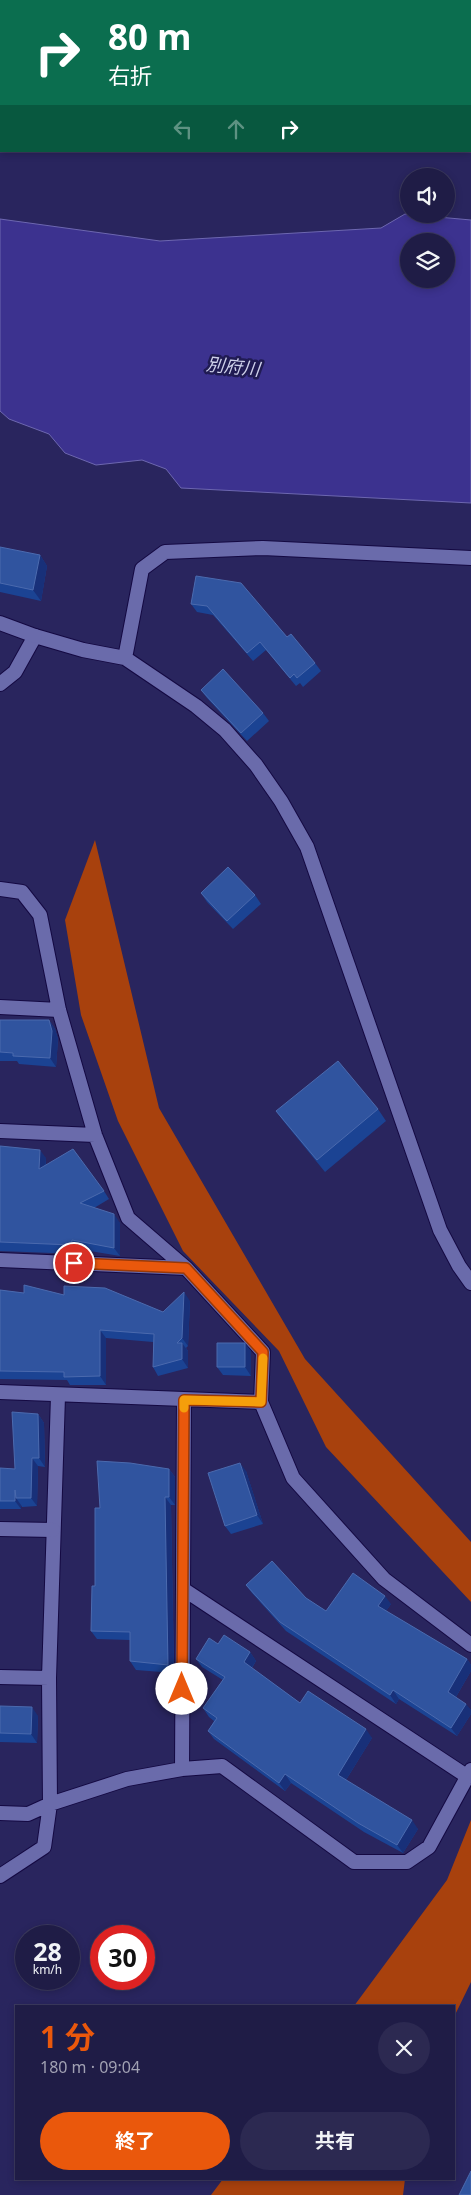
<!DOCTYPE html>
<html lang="ja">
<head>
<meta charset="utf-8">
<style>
	:root { --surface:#1f1c46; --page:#2c2951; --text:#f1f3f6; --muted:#a1a1b3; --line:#3c3a5f; --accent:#ea580c }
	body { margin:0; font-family:"Noto Sans","Noto Sans JP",sans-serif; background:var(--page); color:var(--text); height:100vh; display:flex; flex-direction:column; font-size:19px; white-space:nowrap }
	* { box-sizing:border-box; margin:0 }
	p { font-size:16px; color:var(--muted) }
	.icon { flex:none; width:28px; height:28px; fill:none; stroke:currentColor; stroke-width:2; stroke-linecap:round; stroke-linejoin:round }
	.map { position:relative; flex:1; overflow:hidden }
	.drawer { position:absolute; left:15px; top:2005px; width:440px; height:175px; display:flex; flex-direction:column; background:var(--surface); border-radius:0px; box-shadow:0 2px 8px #0003,0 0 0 1px var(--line) }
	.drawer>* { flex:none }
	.banner { position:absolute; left:0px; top:0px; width:471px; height:152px; box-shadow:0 2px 8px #0003,0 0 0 1px var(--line); background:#0b6e4f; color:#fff; overflow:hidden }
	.tools { position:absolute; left:400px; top:168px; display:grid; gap:10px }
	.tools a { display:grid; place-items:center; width:55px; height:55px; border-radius:50%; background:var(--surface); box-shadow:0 2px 8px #0003,0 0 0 1px var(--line); font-size:25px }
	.speed { position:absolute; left:15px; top:1925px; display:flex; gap:10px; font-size:25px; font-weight:700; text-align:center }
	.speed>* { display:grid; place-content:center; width:65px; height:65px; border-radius:50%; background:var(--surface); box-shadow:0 2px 8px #0003,0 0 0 1px var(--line); line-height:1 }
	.speed small { font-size:12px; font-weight:400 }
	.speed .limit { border:8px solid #d22; background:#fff; color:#111 }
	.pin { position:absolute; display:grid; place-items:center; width:42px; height:42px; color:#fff; margin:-21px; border:2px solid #fff; border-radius:50%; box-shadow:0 1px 5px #0007 }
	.me { position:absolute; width:55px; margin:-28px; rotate:0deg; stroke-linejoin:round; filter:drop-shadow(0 0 4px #0008) }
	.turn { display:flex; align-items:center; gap:18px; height:105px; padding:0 25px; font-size:22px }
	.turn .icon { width:65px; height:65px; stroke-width:2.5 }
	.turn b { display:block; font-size:35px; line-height:42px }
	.lanes { display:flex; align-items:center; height:48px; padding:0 25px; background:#0003; justify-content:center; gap:25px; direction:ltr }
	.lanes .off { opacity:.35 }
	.round { display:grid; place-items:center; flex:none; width:52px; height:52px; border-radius:26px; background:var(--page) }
	.summary { display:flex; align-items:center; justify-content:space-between; height:85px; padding:0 25px }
	h1 { font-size:30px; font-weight:700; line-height:38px; color:var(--accent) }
	.cta { display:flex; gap:10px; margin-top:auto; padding:10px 25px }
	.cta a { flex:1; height:58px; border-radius:30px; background:var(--accent); color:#fff; font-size:20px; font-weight:700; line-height:58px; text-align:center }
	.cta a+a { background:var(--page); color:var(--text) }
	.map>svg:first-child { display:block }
	.forest { fill:#a8410d }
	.water { fill:#3c328f; stroke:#6d67b0; fill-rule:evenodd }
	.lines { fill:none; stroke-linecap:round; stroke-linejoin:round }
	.stream { stroke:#6d67b0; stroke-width:7 }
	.minor-casing { stroke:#140942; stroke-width:16 }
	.tertiary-casing { stroke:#140942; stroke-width:16 }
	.minor { stroke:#6a6bab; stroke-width:14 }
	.tertiary { stroke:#6a6bab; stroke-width:14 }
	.wall { fill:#1b4393 }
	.shaded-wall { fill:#183079 }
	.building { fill:#30549f; stroke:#4b6aae }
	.route-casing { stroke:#983908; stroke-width:12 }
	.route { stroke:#ea580c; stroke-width:9 }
	.slow { stroke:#f59e0b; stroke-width:9 }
	.labels { text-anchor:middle; stroke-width:5; stroke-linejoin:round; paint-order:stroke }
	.water-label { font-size:18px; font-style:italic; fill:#ced0ea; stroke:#201b53 }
</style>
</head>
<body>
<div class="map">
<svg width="471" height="2195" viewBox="0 0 471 2195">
	<rect width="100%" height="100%" fill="#29255e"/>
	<path class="forest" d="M95 840 159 1108 305 1359 471 1542V1602L326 1447 279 1351 183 1251 118 1121 81 1015 65 920Z
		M471 1820V1982L454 2017V2006H354L447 1880Z
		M223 2179H405L403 2195H211Z"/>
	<path class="water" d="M405 214 471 220V503L181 488 166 469 142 460 96 465 65 453 49 434 9 419 0 411V219L160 241 381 228ZM409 241H446V279H409Z"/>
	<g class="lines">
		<path class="stream" d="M178 0 179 1
			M470 81H471"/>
		<defs>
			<path id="minor" d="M33 0 35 1
				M334 1 335 0
				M470 145H471
				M125 658 142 569 165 552 263 548 471 558
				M0 684 15 672 35 636 83 650 125 658 196 706 225 730 256 765 281 801 307 847 440 1230 459 1266 471 1283
				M0 889 22 892 40 915 59 1010 95 1135 128 1218 186 1268 263 1352 261 1402 293 1478 384 1579 471 1645
				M0 1007 59 1010
				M0 1131 95 1135
				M0 1260 186 1268
				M0 1392 261 1402
				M183 1589 468 1777
				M0 1677 49 1678
				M182 1769 184 1400
				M0 1813 28 1814 50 1804 127 1779 182 1769 222 1766 354 1862H407L429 1847 471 1770
				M0 1876 44 1847 50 1804 49 1678 58 1396"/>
			<path id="tertiary" d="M0 623 35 636
				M0 1529 53 1530"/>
		</defs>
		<use href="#minor" class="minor-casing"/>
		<use href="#tertiary" class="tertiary-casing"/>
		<use href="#minor" class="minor"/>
		<use href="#tertiary" class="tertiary"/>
	</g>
	<path class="wall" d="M0 547 40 555 47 566 41 601 0 592Z
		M196 576 287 637 315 663 321 671 303 687 300 683 296 686 266 650 253 661 213 615 197 612 191 604Z
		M201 690 263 713 269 721 247 741 207 698Z
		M201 893 255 895 261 904 233 929 207 902Z
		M0 1020H49L55 1029 58 1039 56 1067 19 1064 17 1061H0Z
		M378 1109 386 1121 325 1172 285 1123 276 1111Z
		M0 1146 46 1158V1165L104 1191 109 1199 94 1208 120 1223V1256L78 1249V1254L0 1251Z
		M0 1290 24 1293 64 1295 163 1312 190 1301 188 1346 186 1348 188 1351V1368L158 1376 153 1367V1342L106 1338V1385H70L67 1380 0 1379Z
		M251 1351V1376L223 1375 217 1367Z
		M38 1414 44 1423 45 1467 38 1466 37 1506 22 1507 21 1505V1509H0V1468L15 1469Z
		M169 1469 175 1477V1505H171L174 1673 136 1670 130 1661V1640L97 1639 91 1631 95 1586 100 1508Z
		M246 1471 263 1524 231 1534 225 1526Z
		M246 1585 306 1598 326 1611 391 1604 386 1611 467 1659 471 1665V1671L456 1697 471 1710V1714L457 1736 399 1699 396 1704 286 1631 252 1593Z
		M218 1644 250 1652 256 1661 252 1668 300 1703 372 1738 346 1780 418 1829 403 1853 364 1832 291 1783 285 1791 214 1739 208 1731 214 1721 209 1717 203 1708 223 1680 202 1667 196 1659Z
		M0 1706 38 1716 37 1743 0 1742Z"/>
	<path class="shaded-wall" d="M40 555 47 566 41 601 33 590Z
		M49 1020 55 1029 58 1039 56 1067 50 1058Z
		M40 1150 46 1158 45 1177 39 1169Z
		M114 1214 120 1223V1256L114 1248Z
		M72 1240 78 1249V1254L72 1245Z
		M184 1292 190 1301 188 1346 182 1338Z
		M100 1330 106 1338V1385L100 1376Z
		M182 1343 188 1351V1368L182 1359Z
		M245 1343 251 1351V1376L245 1367Z
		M38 1414 44 1423 45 1467 39 1458Z
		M32 1458 38 1466 37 1506 31 1498Z
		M240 1463 246 1471 263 1524 257 1515Z
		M169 1469 175 1477V1505L169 1497Z
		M15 1490 16 1498 21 1505V1509L15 1501Z
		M165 1497 171 1505 174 1673 168 1665Z
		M385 1596 391 1604 384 1614 378 1606Z
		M250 1652 256 1661 250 1670 244 1662Z
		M467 1659 471 1665V1671L454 1700 448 1692Z
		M393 1690 399 1699 396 1704 390 1695Z
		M466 1704 471 1710V1714L457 1736 451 1728Z
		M32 1707 38 1716 37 1743 31 1734Z
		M366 1729 372 1738 344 1783 338 1775Z
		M285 1774 291 1783 285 1791 279 1783Z
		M412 1820 418 1829 403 1853 397 1845Z"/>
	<path class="building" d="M0 547 40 555 33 590 0 583Z
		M196 576 241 583 287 637 291 634 315 663 297 678 294 674 290 678 260 642 247 653 207 606 191 604Z
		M223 669 263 713 241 733 201 690Z
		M228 867 255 895 227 921 201 893Z
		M0 1020H49L52 1031 50 1058 13 1056V1053L0 1052Z
		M338 1061 378 1109 317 1160 276 1111Z
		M0 1146 40 1150 39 1169 73 1149 104 1191 80 1203 114 1214V1248L72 1240V1245L0 1242Z
		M24 1285 64 1295V1286L105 1288 163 1312 184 1292 182 1338 177 1343H182V1359L153 1367 154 1334 100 1330V1376L64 1377V1372L0 1371V1290L24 1293Z
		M217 1343H245V1367H217Z
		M12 1412 38 1414 39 1458H32L31 1498H16L15 1490V1501H0V1468L15 1469Z
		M97 1461 130 1463 169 1469V1497H165L168 1665 130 1661V1632L91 1631 92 1586H95V1508H100Z
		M240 1463 257 1515 225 1526 208 1473Z
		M272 1561 306 1598 326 1611 353 1573 385 1596 378 1606 467 1659 448 1692 466 1704 451 1728 393 1690 390 1695 280 1622 246 1585Z
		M224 1635 250 1652 244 1662 300 1703 308 1691 366 1729 338 1775 412 1820 397 1845 358 1823 285 1774 279 1783 208 1731 217 1718 203 1708 225 1677 196 1659 209 1638 218 1644Z
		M0 1706 32 1707 31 1734 0 1733Z
		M471 2171V2195H459Z"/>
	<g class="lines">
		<defs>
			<path id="route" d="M74 1263 186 1268 263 1352 261 1402 184 1400 182 1689"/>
		</defs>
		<use href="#route" class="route-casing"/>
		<use href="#route" class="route"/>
		<path class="slow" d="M184 1408V1400L261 1402 263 1358"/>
	</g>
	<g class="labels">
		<g class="water-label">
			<text transform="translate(233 367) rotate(6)" y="6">別府川</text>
		</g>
	</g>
</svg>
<div class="tools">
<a><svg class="icon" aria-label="sound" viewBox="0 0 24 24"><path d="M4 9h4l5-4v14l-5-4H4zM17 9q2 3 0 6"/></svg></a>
<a><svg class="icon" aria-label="layers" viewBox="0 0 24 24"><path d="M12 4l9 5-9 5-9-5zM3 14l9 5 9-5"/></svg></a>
</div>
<div class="speed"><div>28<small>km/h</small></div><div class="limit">30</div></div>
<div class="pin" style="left:74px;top:1263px;background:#d93025"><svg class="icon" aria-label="arrive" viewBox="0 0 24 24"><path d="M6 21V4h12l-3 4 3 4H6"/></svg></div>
<svg class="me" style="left:182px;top:1689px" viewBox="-20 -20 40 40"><circle r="19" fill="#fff"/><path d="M0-13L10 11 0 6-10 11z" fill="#ea580c"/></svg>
<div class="banner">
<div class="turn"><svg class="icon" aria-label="right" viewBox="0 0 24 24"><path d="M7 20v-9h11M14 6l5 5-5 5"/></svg><div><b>80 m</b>右折</div></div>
<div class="lanes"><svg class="icon off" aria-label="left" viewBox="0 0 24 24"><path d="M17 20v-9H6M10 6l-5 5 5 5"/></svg><svg class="icon off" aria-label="ahead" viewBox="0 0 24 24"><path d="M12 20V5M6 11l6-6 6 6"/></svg><svg class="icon" aria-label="right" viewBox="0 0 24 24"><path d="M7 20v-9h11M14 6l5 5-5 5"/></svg></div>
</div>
<section class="drawer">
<div class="summary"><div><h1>1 分</h1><p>180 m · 09:04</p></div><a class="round"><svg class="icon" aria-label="close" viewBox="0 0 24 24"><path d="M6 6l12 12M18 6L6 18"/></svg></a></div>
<div class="cta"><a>終了</a><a>共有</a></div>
</section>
</div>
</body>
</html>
